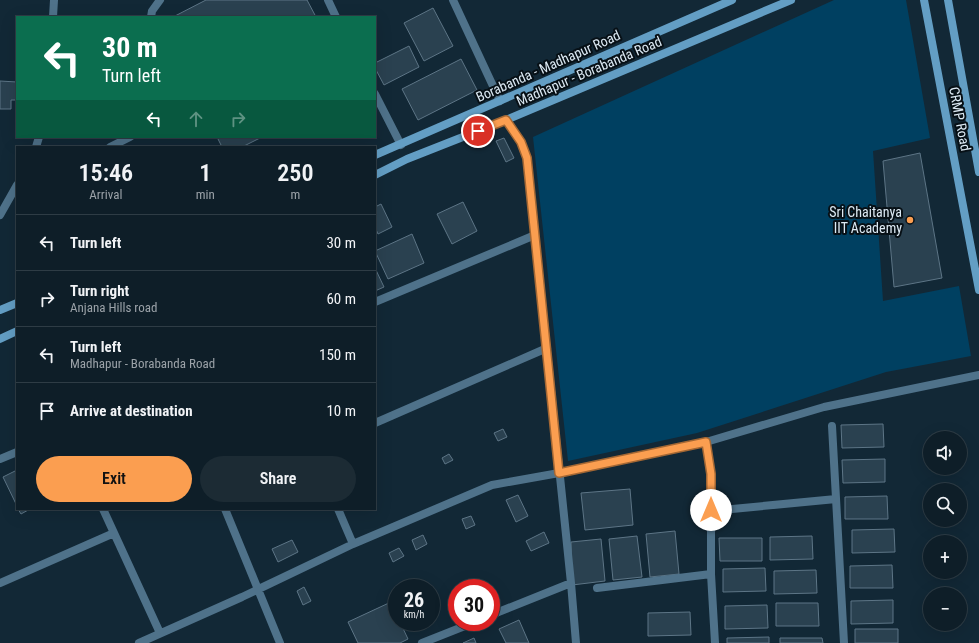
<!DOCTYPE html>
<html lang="en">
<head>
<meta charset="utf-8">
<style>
	:root { --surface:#0e1e28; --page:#1c2b34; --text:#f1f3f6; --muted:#9ba2a8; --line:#2e3c45; --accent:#fb9e50 }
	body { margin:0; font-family:"Roboto Condensed",sans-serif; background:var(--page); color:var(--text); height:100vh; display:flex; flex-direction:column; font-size:15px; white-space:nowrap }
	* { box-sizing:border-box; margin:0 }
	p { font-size:13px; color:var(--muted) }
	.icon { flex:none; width:22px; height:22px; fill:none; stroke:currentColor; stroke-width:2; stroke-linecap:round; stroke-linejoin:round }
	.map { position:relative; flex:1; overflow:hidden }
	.side { position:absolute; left:16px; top:146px; width:360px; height:364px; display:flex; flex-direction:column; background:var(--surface); border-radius:0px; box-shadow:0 4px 16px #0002,0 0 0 1px var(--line) }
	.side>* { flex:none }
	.banner { position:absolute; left:16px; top:16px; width:360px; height:122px; border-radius:0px; box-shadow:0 4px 16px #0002,0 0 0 1px var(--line); background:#0b6e4f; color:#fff; overflow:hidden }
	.buttons { position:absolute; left:923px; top:431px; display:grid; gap:8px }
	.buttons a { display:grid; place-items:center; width:44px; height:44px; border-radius:50%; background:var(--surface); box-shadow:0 4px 16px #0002,0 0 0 1px var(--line); font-size:20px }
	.speed { position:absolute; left:388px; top:579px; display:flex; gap:8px; font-size:20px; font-weight:700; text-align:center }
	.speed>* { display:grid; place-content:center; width:52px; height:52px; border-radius:50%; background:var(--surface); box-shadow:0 4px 16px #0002,0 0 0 1px var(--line); line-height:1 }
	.speed small { font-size:10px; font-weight:400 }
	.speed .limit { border:6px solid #d22; background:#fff; color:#111 }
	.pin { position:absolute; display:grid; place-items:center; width:34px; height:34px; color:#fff; margin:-17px; border:2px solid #fff; border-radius:50%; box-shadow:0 1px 4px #0007 }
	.me { position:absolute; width:44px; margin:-22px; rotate:0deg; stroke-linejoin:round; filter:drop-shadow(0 0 3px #0008) }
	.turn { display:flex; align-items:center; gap:14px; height:84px; padding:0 20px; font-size:18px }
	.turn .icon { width:52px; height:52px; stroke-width:2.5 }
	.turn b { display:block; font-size:28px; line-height:34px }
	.lanes { display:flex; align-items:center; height:38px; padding:0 20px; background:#0003; justify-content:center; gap:20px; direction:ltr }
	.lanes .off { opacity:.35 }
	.eta { display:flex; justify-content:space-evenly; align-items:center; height:68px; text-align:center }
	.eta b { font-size:24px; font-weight:600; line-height:28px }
	.action { display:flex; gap:8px; margin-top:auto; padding:8px 20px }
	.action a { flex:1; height:46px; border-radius:24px; background:var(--accent); color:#111; font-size:16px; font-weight:600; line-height:46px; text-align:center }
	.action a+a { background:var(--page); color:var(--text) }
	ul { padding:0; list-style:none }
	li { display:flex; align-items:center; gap:12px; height:56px; padding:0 20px; border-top:1px solid var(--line) }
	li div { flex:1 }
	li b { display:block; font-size:15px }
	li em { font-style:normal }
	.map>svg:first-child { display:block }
	.green { fill:#004061 }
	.building { fill:#2a4150; stroke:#5d7586 }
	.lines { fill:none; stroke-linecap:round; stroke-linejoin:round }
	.street { stroke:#4f728a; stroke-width:8 }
	.secondary { stroke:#639ec4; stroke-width:8 }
	.route-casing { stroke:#a36734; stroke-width:10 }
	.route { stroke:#fb9e50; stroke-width:7 }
	.poi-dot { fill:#fb9e50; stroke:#071016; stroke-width:1.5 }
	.labels { text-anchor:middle; stroke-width:4; stroke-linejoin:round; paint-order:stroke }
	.street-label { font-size:14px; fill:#ddeaf4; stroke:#071016 }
	.poi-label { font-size:14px; fill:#ddeaf4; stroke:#071016; text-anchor:end }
</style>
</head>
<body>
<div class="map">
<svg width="979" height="643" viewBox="0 0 979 643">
	<rect width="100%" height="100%" fill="#122836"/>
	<path class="green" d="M834 0H906L930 138 873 151 883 301 959 286 971 356 886 372 697 433 568 461 533 137Z"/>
	<path class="building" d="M206 0H307L316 17H173Z
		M433 8 453 46 424 61 404 23Z
		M409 46 419 67 384 85 375 68V63Z
		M461 59 477 90 418 120 402 89Z
		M0 81 17 82 16 100H11V109H0Z
		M217 137H262L242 147H222Z
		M504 138 514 158 506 162 496 141Z
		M920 153 942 278 894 287 883 161Z
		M463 202 477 231 452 244 437 214Z
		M381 204 392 227 378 234 375 227V207Z
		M412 234 424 263 388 279 375 251Z
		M375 268 384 287 375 291Z
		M883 424 884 447 842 448 841 425Z
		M503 429 507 437 498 441 494 433Z
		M449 454 453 460 445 464 442 458Z
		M885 459V482L843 483 842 460Z
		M17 470V506L3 477Z
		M630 489 633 525 585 530 581 493Z
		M518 495 528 516 516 522 506 500Z
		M887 496 888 519H845V497Z
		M18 509H30L21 514Z
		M471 516 475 525 466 529 462 519Z
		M894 529 895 552 852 553V530Z
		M675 531 679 574 650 577 646 534Z
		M544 532 549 543 531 551 526 541Z
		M423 535 427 544 416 550 412 540Z
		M637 536 642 577 613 580 609 539Z
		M812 536 813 559 770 560V537Z
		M719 538H762V561H720Z
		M601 539 605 581 572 585 571 542Z
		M292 540 298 552 278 562 272 549Z
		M399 548 404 556 393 562 389 553Z
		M892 565 893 588H850V566Z
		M765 568 766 591 723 592V569Z
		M816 570 817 593 774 594V571Z
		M304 587 311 601 303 605 297 591Z
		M893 600V623L851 624V601Z
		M391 602 397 615V622H400L408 639 400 643H358L348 622Z
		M776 603H818L819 626H776Z
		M767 605 768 628 725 629V606Z
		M690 612 691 635 648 636V613Z
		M519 620 529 643H506L499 629Z
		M855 629H898V643H855Z
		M769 637V643H727V638Z
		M474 638 476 643H463Z
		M780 638H822L823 643H780Z"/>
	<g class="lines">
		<path class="street" d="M328 0 336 17
			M453 0 500 101
			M53 17 54 0
			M151 17 152 11 160 0
			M375 94 401 145
			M506 120 521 142 527 158 571 583
			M36 147 39 137
			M110 147 130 137
			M0 215 17 185
			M375 302 535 235
			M375 423 547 348
			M832 426 844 643
			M706 442 711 474V574L715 643
			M0 459 17 452
			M103 509 160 633
			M225 509 280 643
			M338 509 353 544
			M711 511 836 499
			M0 583 114 533
			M597 588 711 574
			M491 615 571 583 576 643
			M139 643 242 597 353 544 492 485 559 473 706 442 824 407 979 375
			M422 643 475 622"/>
		<path class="secondary" d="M924 0 979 290
			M948 0 979 172
			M375 155 732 0
			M375 175 407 159 506 120 791 0
			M0 310 17 303
			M0 339 17 331"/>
	</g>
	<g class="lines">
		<defs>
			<path id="route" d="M478 131 506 120 521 142 527 158 559 473 706 442 711 474V510"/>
		</defs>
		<use href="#route" class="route-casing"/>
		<use href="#route" class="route"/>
	</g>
	<circle class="poi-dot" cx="910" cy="220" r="4"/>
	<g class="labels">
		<g class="street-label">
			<text transform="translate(548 66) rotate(-24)" y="5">Borabanda - Madhapur Road</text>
			<text transform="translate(589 71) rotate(-23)" y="5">Madhapur - Borabanda Road</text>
			<text transform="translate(960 119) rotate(79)" y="5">CRMP Road</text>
		</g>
		<g class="poi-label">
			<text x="902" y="217">Sri Chaitanya<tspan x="902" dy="16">IIT Academy</tspan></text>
		</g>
	</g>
</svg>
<div class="buttons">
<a><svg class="icon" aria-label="sound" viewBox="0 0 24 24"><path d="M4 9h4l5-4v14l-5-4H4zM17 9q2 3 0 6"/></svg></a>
<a><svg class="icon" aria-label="search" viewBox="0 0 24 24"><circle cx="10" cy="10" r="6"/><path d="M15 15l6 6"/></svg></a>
<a>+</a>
<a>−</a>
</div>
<div class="speed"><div>26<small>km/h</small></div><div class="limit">30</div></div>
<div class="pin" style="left:478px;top:131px;background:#d93025"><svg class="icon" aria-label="arrive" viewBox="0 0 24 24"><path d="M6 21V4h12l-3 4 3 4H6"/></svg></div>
<svg class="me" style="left:711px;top:510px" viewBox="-20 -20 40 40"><circle r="19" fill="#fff"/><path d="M0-13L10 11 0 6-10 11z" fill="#fb9e50"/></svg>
<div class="banner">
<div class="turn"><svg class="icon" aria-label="left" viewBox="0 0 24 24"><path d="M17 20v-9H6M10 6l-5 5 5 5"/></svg><div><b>30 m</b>Turn left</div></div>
<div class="lanes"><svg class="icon" aria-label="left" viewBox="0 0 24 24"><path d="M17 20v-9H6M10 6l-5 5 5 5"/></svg><svg class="icon off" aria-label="ahead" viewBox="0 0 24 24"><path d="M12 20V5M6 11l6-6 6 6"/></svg><svg class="icon off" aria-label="right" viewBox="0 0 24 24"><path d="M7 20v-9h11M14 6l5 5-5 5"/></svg></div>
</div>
<section class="side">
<div class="eta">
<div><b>15:46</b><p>Arrival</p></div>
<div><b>1</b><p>min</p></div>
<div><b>250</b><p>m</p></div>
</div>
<ul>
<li><svg class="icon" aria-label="left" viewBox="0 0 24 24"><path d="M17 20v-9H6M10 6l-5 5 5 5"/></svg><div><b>Turn left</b></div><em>30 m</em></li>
<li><svg class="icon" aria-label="right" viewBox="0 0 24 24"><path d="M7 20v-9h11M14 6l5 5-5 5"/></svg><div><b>Turn right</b><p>Anjana Hills road</p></div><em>60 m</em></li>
<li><svg class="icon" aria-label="left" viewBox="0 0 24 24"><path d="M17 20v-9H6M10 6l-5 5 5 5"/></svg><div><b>Turn left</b><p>Madhapur - Borabanda Road</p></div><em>150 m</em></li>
<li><svg class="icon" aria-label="arrive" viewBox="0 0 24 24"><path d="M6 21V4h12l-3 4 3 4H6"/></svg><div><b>Arrive at destination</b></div><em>10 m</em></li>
</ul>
<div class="action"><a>Exit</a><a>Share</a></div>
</section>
</div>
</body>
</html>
